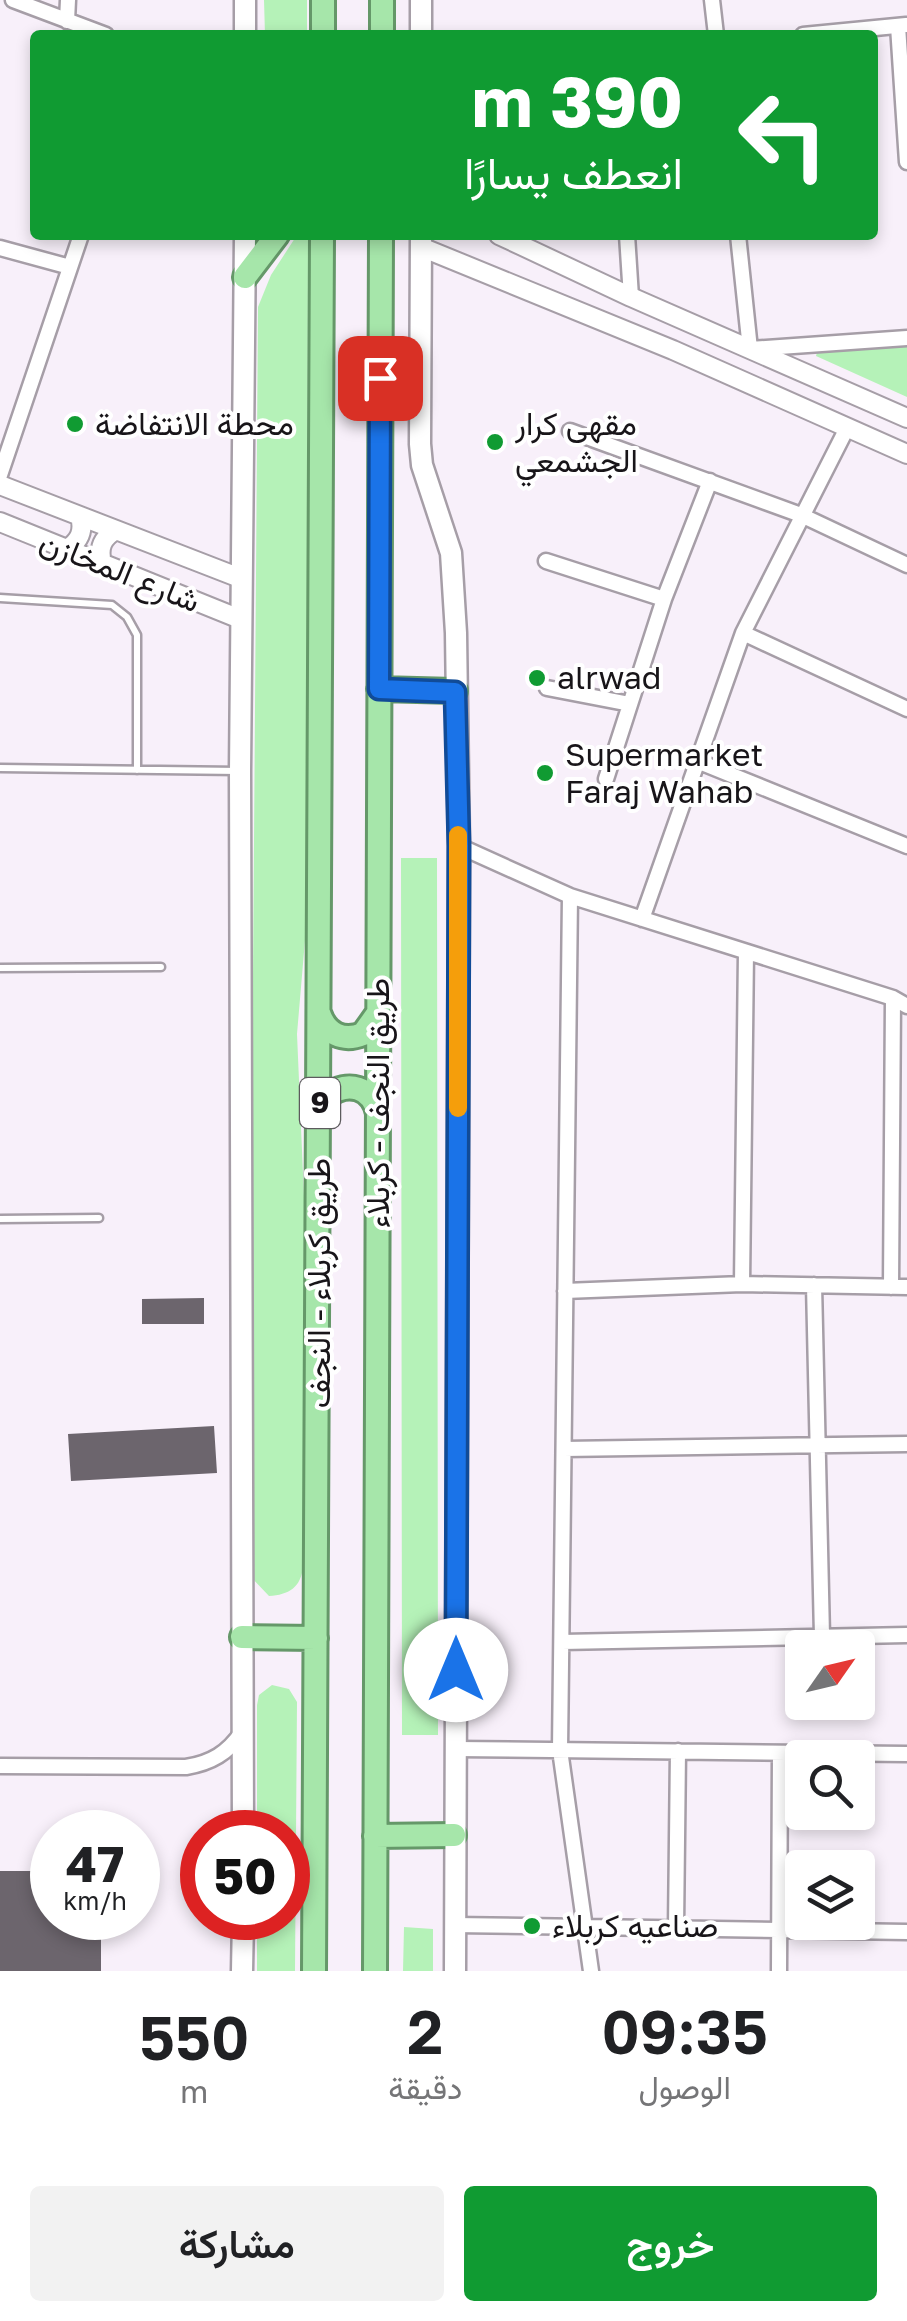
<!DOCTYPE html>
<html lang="ar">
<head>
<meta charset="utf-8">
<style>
	:root { --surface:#fff; --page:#f2f2f2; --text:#202124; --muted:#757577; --accent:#109b32 }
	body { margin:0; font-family:"Golos Text",Vazirmatn,sans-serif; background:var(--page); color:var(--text); direction:rtl; height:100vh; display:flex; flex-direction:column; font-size:38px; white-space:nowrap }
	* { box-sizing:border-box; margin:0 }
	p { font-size:32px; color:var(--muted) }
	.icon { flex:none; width:55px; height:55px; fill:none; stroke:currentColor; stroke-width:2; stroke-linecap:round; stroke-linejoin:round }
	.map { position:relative; height:1971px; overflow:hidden; direction:ltr }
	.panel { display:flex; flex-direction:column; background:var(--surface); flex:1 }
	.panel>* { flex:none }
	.banner { position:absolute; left:30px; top:30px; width:848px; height:210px; border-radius:10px; box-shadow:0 5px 15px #0003; direction:rtl; background:#109b32; color:#fff; overflow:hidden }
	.needle { width:65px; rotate:56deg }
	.buttons { position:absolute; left:785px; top:1630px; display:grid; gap:20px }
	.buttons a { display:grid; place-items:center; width:90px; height:90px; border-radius:10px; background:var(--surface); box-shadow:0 5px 15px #0003; font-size:50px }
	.speed { position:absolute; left:30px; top:1810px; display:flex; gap:20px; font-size:50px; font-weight:700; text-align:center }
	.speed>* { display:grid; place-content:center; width:130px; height:130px; border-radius:50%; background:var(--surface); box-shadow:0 5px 15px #0003; line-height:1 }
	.speed small { font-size:25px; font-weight:400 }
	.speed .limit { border:15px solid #d22; background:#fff; color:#111 }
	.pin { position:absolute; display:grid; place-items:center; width:85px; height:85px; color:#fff; margin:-42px; border-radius:20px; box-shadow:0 5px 15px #0006 }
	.me { position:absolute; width:110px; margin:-55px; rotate:0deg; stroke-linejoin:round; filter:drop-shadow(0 0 8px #0008) }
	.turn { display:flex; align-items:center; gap:35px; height:210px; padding:0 30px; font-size:45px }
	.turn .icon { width:130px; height:130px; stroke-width:2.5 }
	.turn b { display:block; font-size:70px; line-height:85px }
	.eta { display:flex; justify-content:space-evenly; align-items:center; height:170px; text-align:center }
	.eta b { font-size:60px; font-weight:600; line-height:70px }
	.cta { display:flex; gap:20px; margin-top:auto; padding:20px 30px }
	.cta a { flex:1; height:115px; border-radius:10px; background:var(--accent); color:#fff; font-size:40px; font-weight:600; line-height:115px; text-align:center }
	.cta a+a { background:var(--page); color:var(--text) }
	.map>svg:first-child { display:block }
	.green { fill:#b5f2b8 }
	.building { fill:#6c656d }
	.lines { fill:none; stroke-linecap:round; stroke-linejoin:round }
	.service-casing { stroke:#a69ea7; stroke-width:11 }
	.minor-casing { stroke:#a69ea7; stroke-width:19 }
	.tertiary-casing { stroke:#a69ea7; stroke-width:22 }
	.secondary-casing { stroke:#a69ea7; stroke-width:25 }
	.trunk-casing { stroke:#659869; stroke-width:28 }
	.service { stroke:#fff; stroke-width:6 }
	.minor { stroke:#fff; stroke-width:14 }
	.tertiary { stroke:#fff; stroke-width:18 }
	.secondary { stroke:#fff; stroke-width:20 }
	.trunk { stroke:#a6e6aa; stroke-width:22 }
	.route-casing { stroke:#114b97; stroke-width:25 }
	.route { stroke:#1a73e8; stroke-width:18 }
	.slow { stroke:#f59e0b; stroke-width:18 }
	.poi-dot { fill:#109b32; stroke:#fff; stroke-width:4 }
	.labels { text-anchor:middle; stroke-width:8; stroke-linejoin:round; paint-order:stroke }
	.shield { fill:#fff; stroke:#5d5b5e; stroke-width:2.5 }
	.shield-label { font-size:30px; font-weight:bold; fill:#181519 }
	.poi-label { font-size:32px; fill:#181519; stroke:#fff; text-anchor:start }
	.street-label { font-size:32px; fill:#181519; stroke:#fff }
</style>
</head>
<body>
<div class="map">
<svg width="907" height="1971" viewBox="0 0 907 1971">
	<rect width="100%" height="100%" fill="#f8f0fa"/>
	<path class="green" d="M264 0H307V35H265Z
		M297 235H308L307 917 297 1034 304 1197 303 1567C301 1587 289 1595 269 1596L251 1577 249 1511 258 307 271 275Z
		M819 345H907V397L816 356Z
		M401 858H437L438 1735H402Z
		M272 1685 289 1689 297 1702 295 1971H257V1918H288V1832H257V1705L259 1695Z
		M404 1927 433 1929V1971H403Z"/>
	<path class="building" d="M204 1298V1324H142V1299Z
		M214 1426 217 1473 71 1481 68 1434Z
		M0 1871H52V1918H101V1971H0Z"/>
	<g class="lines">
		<defs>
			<path id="service" d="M0 598 112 605 127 617 137 635V770
				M0 768 239 771
				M0 968 161 967
				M0 1219 99 1218"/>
			<path id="minor" d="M13 0 106 35
				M712 0 716 35
				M67 21 68 0
				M898 26 907 162
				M803 35 906 25
				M627 235 631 297
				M738 235 750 349 907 338
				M0 248 70 267
				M570 431 801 515 907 565
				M0 475 81 235
				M546 561 664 599
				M743 633 907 709
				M547 688 630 704
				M697 761 907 846
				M606 779 664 599 710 481
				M459 846 570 896 893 998 907 1006
				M570 896 560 1750 591 1971
				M642 919 743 633 847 428
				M742 1284 746 952
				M814 1285 822 1636
				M891 1287 893 998
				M565 1291 742 1284 907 1287
				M564 1449 907 1444
				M562 1642 907 1635
				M456 1749 907 1754
				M0 1766 186 1767C211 1763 228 1753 242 1732
				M454 1925 907 1932
				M676 1928 678 1751
				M779 1971 780 1753"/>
			<path id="tertiary" d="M499 235 631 297 907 418
				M421 247 673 350 907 454
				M0 485 240 578
				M0 522 240 619
				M67 549C80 541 84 531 80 516
				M102 563C98 548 102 538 116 530"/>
			<path id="secondary" d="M245 35V0
				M421 35V0
				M421 235 420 444 422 465 451 553 456 633 459 846 455 1971
				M243 1832 240 771 245 235
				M242 1971 243 1918"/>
			<path id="trunk" d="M323 35V0
				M382 35V0
				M245 277 277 235
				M379 689 455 691
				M319 1013C326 1034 343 1042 363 1034L378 1013
				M320 1115 327 1096C348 1080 372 1087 378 1113
				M242 1637 316 1638
				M375 1836 454 1835
				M314 1971 322 235
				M375 1971 381 235"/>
		</defs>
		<use href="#service" class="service-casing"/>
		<use href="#minor" class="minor-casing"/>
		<use href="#tertiary" class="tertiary-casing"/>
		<use href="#secondary" class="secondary-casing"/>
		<use href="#trunk" class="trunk-casing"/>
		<use href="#service" class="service"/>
		<use href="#minor" class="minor"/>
		<use href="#tertiary" class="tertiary"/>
		<use href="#secondary" class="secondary"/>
		<use href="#trunk" class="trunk"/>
	</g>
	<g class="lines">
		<defs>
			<path id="route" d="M380 378 379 689 455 692 459 846 456 1670"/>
		</defs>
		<use href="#route" class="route-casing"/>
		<use href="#route" class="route"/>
		<path class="slow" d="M458 1108V835"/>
	</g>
	<g class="poi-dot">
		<circle cx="75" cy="424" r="10"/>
		<circle cx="495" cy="442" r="10"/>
		<circle cx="537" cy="678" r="10"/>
		<circle cx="545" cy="773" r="10"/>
		<circle cx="532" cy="1926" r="10"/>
	</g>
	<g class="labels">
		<rect class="shield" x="300" y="1078" width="40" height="50" rx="8"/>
		<g class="shield-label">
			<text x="320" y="1113">9</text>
		</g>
		<g class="poi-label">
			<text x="95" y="435">محطة الانتفاضة</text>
			<text x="515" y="435">مقهى كرار<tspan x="515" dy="37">الجشمعي</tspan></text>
			<text x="557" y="689">alrwad</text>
			<text x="565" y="766">Supermarket<tspan x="565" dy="37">Faraj Wahab</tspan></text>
			<text x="552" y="1937">صناعيه كربلاء</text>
		</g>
		<g class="street-label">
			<text transform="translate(120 571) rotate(22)" y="11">شارع المخازن</text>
			<text transform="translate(378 1103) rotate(-90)" y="11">طريق النجف - كربلاء</text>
			<text transform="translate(319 1283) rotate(-90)" y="11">طريق كربلاء - النجف</text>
		</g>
	</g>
</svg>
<div class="buttons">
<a><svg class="needle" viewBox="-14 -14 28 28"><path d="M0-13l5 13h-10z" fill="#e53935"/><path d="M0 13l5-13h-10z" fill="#757577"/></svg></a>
<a><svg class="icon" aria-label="search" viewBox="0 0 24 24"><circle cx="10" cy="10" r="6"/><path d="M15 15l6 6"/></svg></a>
<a><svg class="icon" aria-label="layers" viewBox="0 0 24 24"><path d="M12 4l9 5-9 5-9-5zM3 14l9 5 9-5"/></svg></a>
</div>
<div class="speed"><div>47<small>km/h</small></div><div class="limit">50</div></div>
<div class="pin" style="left:380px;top:378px;background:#d93025"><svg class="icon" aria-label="arrive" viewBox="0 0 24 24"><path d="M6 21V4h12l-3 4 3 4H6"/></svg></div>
<svg class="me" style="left:456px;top:1670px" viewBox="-20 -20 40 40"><circle r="19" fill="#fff"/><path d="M0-13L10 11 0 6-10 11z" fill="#1a73e8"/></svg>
<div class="banner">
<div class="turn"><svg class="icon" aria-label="left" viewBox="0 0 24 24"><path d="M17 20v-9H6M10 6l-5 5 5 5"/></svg><div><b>390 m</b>انعطف يسارًا</div></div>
</div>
</div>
<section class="panel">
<div class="eta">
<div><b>09:35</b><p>الوصول</p></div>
<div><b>2</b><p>دقيقة</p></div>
<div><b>550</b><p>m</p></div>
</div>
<div class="cta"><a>خروج</a><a>مشاركة</a></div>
</section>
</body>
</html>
